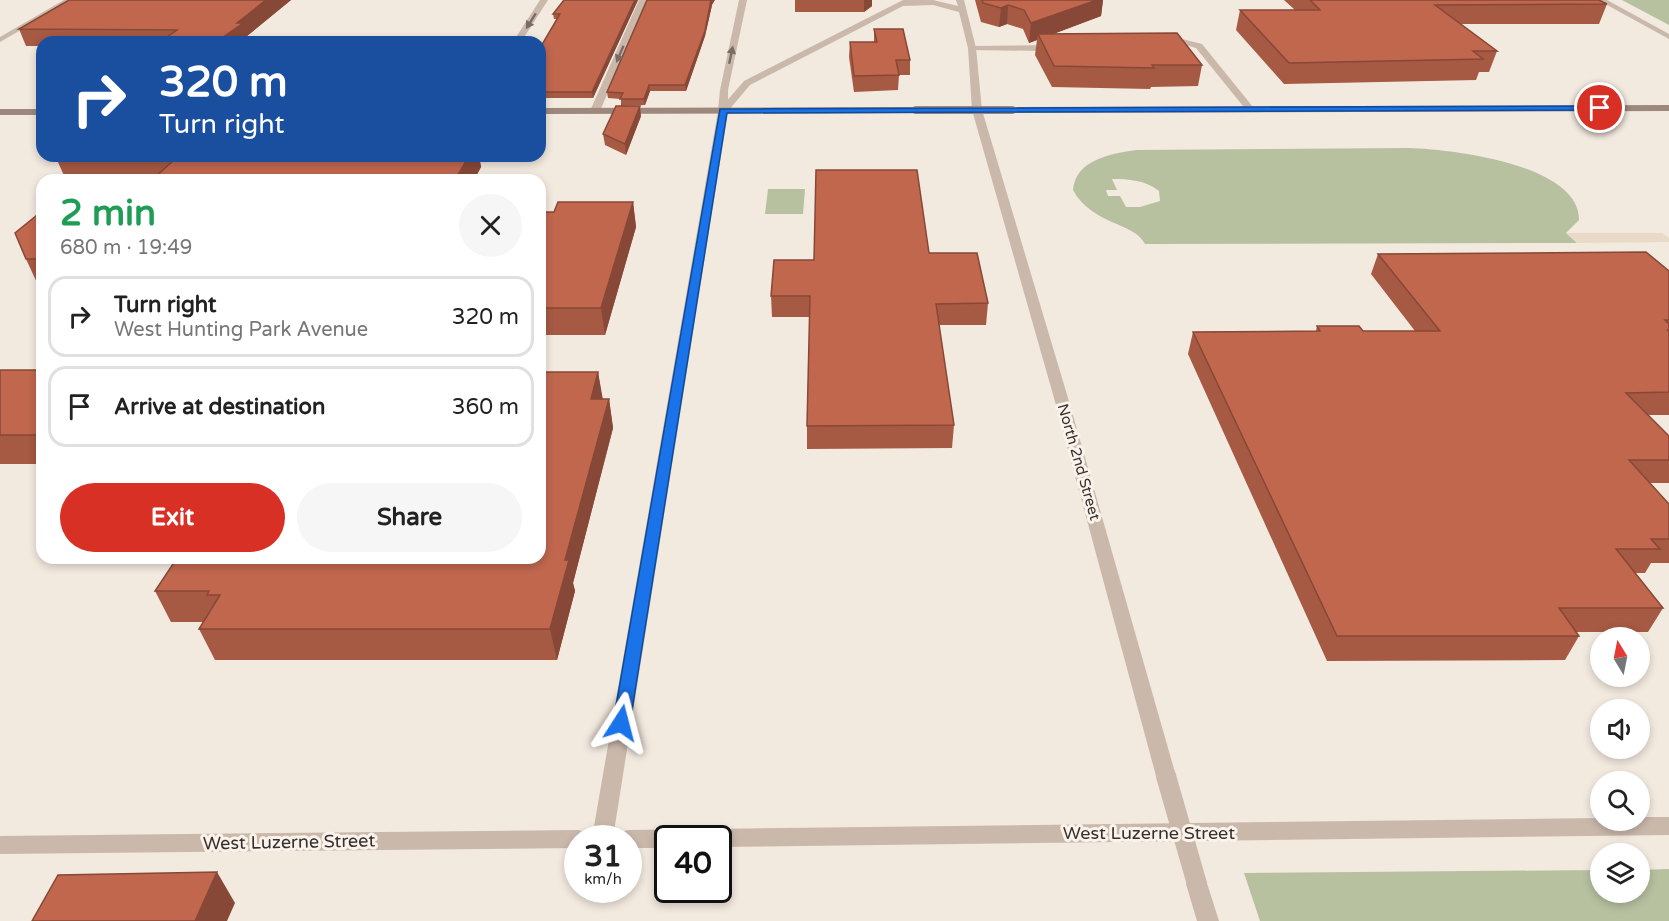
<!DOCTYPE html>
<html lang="en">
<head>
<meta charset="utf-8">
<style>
	:root { --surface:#fff; --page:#f6f6f6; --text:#222; --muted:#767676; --line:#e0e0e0; --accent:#d93025 }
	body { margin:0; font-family:"Varela Round",sans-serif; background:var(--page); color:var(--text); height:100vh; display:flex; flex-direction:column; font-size:22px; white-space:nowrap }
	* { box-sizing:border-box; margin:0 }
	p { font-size:20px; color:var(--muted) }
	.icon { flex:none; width:33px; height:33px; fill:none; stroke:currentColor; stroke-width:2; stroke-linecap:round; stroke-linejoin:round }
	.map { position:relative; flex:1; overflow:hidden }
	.side { position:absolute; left:36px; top:174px; width:510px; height:390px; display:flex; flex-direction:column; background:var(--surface); border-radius:18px; box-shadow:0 3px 9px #0003 }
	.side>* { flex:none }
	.guide { position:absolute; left:36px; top:36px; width:510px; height:126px; border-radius:18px; box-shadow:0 3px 9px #0003; background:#1a4fa0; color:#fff; overflow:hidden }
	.needle { width:39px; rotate:350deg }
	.controls { position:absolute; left:1590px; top:627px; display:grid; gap:12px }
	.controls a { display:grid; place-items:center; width:60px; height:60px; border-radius:50%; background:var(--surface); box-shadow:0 3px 9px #0003; font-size:30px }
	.speed { position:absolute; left:564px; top:825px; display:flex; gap:12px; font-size:30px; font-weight:700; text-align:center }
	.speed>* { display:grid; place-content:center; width:78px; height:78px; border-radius:50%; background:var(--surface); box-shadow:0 3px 9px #0003; line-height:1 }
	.speed small { font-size:15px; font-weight:400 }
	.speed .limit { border:3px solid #111; border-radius:9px; background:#fff; color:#111 }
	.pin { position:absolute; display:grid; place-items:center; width:51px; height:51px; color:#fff; margin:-26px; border:3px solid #fff; border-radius:50%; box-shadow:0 2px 6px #0007 }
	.me { position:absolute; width:66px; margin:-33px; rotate:9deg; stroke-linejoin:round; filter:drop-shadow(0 0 4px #0008) }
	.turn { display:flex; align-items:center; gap:21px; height:126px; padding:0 24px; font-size:27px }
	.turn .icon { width:78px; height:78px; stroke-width:2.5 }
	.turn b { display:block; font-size:42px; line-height:51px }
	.round { display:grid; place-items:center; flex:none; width:63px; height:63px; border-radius:32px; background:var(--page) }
	.headline { display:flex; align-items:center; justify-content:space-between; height:102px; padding:0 24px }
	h1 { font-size:36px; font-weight:800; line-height:45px; color:#1e9e55 }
	.action { display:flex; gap:12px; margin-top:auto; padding:12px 24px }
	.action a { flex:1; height:69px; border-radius:36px; background:var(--accent); color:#fff; font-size:24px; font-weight:800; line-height:69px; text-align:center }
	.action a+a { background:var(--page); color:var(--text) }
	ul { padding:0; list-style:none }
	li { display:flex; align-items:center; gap:18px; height:81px; margin:0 12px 9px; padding:0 12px; border:3px solid var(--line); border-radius:18px }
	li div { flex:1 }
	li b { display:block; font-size:22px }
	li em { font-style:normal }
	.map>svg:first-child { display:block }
	.green { fill:#b7c1a0; fill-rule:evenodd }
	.plaza { fill:#e9d9c7 }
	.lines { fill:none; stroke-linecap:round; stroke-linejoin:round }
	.minor { fill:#cab8ab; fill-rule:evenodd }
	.tertiary { fill:#cab8ab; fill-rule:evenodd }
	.secondary { fill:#9e887d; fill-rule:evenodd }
	.tertiary-bridge { stroke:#cab8ab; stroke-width:20 }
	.secondary-bridge { stroke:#9e887d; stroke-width:8 }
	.wall { fill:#a65943 }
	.shaded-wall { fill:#874837 }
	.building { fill:#c1674e; stroke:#874837; stroke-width:1.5 }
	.oneway { fill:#7a6c64 }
	.route { fill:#1a73e8; stroke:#114b97; stroke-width:1.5 }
	.labels { text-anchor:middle; stroke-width:6; stroke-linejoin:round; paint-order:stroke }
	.street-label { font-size:15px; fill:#382e2a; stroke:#faf3ec }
	.near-street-label { font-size:18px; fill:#382e2a; stroke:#faf3ec }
</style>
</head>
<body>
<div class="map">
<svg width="1669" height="921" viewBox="0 0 1669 921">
	<rect width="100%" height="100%" fill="#f2e9df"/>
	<path class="green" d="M1622 0H1669V25Z
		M1409 148C1449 149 1580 164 1579 220L1566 233 1577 243 1145 244C1134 222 1092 225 1073 190 1076 159 1111 154 1136 150ZM1112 179C1129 179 1145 180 1159 191L1160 201 1140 207H1126L1120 196H1108L1106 190H1117Z
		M768 189H805L803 214H765Z
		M1669 869V921H1260L1244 873 1600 870V892H1640V870Z"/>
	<path class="plaza" d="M1566 233H1662L1669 238V242L1577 243Z"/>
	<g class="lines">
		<path class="minor" d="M540 0H548L521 42H513Z
			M639 0H647L600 111 592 113 590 111Z
			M739 0H747L728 90V111L723 114 718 111 720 90Z
			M1162 34 1202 44 1253 107V111H1247L1196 48 1162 38Z
			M1055 45 1059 47 1058 49 1043 51 972 50 968 48 972 46Z"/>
		<path class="tertiary" d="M64 0H73L0 42V37Z
			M903 0H933L958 6 956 0H964L976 48 982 110 1068 398 1176 776 1173 782 1166 784 1159 782 1156 776 1054 398 972 110 968 48 959 12 933 5 903 6 750 85 728 111 613 838H592L718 111 744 81Z
			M1598 0H1607L1669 34V39Z
			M1640 817H1669V835L718 847V838H668V848H628V838H618L620 832 628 830 1600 818V820H1640Z
			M578 830 586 832 588 838H578V848L0 854V836Z
			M1197 874 1205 877 1219 921H1197L1186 884 1189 877Z"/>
		<path class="secondary" d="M1669 105V111L1012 113 1007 110 1012 107Z
			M540 108 916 107 921 110 916 113 540 114Z
			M0 109H42V115H0Z"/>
		<path class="tertiary-bridge" d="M1166 776 1197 884"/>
		<path class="secondary-bridge" d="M916 110H1012"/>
	</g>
	<path class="wall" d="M69 0H291L247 36 248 40 245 42H42V46H26L19 29Z
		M564 0H638L593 98H540V48L557 19H554L553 14Z
		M795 0H872V6L864 12H795Z
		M975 0H1103L1101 16 1053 34 1202 65 1198 86 1151 87 1150 89 1052 87 1035 55 1037 40 1029 43 1023 29 1007 24 999 27 981 22Z
		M1284 0H1599L1607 4 1599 24H1461L1497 51 1489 72H1479L1476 80 1284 84 1236 30 1240 10H1295Z
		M712 5 705 36 686 91H650L645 105 621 106V99L608 98 607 92Z
		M874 29 910 60V75H899L898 90 854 92 849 57 850 42H874Z
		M641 116 626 155 605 145 603 134Z
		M62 156H479L481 167 474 180H66L57 160Z
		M633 202 636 227 605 335H540V212H554Z
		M42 211V285H38L26 259Z
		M929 253 988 303 986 325H939L954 425 952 448 807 449V426L810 317H772L771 296 814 260Z
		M1378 254 1669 271V415H1648L1669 436V483H1650L1669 504V563H1651L1645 573H1635L1663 608 1648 632H1576L1579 636 1565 660 1327 661 1188 354 1193 332 1316 331 1317 326 1363 331H1415L1371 274Z
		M0 370H42V464H0Z
		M598 372 602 399H609L613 428 573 583 575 591 557 660H215L199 629 203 622H171L155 591Z"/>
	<path class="shaded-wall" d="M266 0H291L247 36 248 40 245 42H216L237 23Z
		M635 0H638L593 98 592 92Z
		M711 0H715L712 5 705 36 686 91 685 85Z
		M864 0H872V6L864 12Z
		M1097 0H1103L1101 16 1040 39 1038 34 1037 40 1029 43 1031 23Z
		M1008 5 1007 24 999 27 1001 8Z
		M649 85 650 91 645 105 644 99Z
		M640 106 641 116 626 155 625 144Z
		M469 156H479L481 167 474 180H455Z
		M633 202 636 227 605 335 601 308Z
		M598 372 603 400 591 399Z
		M609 399 613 428 573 583 575 591 557 660 550 629 565 560Z
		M217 872 235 903 227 921H195Z"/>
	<path class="building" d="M69 0H266L237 23H243L216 42H160L177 30 19 29Z
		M564 0H635L592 92H540V48L560 14H553Z
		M647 0H711L705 31 685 85H649L644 99H620L623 93 607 92Z
		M982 0H1097L1031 23 1024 10 1008 5 1001 8 983 3Z
		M1310 0H1599L1607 4 1435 5 1497 51H1473L1483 59 1289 63 1240 10H1320Z
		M874 29H903L910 60H896L899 75 854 76 850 42H877Z
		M1177 33 1202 65H1152L1154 68 1054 66 1038 34Z
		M616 106H640L625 144 603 134Z
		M62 156H469L455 180H152L175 159 57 160Z
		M816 170H917L929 253H977L988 303 936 304 954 425 807 426 810 296H771L774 260H814Z
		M558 202H633L601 308H540V212H554Z
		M42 211V259H26L15 233Z
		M1646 252 1669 271V320H1665L1669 324V330H1667L1669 331V392L1626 393 1669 436V460H1629L1669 504V539H1651L1660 549H1616L1663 608H1559L1579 636H1337L1193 332 1320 331 1317 326H1359L1363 331H1440L1378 254Z
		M0 370H42V435H0Z
		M540 372H598L591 399H609L565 560H569L550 629H199L220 595H207L209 591H155L177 558H540Z
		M217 872 195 921H32L58 875Z"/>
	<defs><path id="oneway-solid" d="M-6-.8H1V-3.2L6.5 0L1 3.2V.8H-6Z" transform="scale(1.5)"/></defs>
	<g class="oneway">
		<use href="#oneway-solid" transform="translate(531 21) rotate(122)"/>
		<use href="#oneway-solid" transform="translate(620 54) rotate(113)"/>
		<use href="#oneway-solid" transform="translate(731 55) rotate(-78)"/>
	</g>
	<path class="route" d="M1600 106 1603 110 727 113 630 723 628 728H615L613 723 720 109Z"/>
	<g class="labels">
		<g class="street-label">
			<text transform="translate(1079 462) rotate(74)" y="5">North 2nd Street</text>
		</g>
		<g class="near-street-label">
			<text x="1149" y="839">West Luzerne Street</text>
			<text transform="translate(289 842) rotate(-1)" y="6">West Luzerne Street</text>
		</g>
	</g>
</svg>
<div class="controls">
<a><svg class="needle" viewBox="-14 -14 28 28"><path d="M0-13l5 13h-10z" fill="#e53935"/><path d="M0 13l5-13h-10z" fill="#767676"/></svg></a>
<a><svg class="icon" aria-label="sound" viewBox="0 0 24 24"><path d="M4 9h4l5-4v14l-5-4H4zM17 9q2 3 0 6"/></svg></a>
<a><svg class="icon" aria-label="search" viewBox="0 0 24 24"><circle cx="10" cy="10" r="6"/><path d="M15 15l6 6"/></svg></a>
<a><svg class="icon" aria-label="layers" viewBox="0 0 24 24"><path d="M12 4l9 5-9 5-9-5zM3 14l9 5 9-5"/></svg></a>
</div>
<div class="speed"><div>31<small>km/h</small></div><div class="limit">40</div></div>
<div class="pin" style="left:1600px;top:108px;background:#d93025"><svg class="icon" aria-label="arrive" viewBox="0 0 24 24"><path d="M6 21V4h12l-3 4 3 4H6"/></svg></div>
<svg class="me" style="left:621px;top:723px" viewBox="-20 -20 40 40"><path d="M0-17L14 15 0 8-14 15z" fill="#1a73e8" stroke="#fff" stroke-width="4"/></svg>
<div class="guide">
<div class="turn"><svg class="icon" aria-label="right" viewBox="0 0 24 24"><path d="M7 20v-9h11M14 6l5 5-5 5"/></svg><div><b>320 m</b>Turn right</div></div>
</div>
<section class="side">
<div class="headline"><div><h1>2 min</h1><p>680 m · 19:49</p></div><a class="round"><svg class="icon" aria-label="close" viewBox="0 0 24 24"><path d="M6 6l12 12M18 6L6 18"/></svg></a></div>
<ul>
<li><svg class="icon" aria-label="right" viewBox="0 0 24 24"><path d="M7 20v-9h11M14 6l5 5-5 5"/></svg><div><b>Turn right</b><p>West Hunting Park Avenue</p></div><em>320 m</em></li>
<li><svg class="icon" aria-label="arrive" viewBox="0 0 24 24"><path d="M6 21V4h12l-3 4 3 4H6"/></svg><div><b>Arrive at destination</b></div><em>360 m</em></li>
</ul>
<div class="action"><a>Exit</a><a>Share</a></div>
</section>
</div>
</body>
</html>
